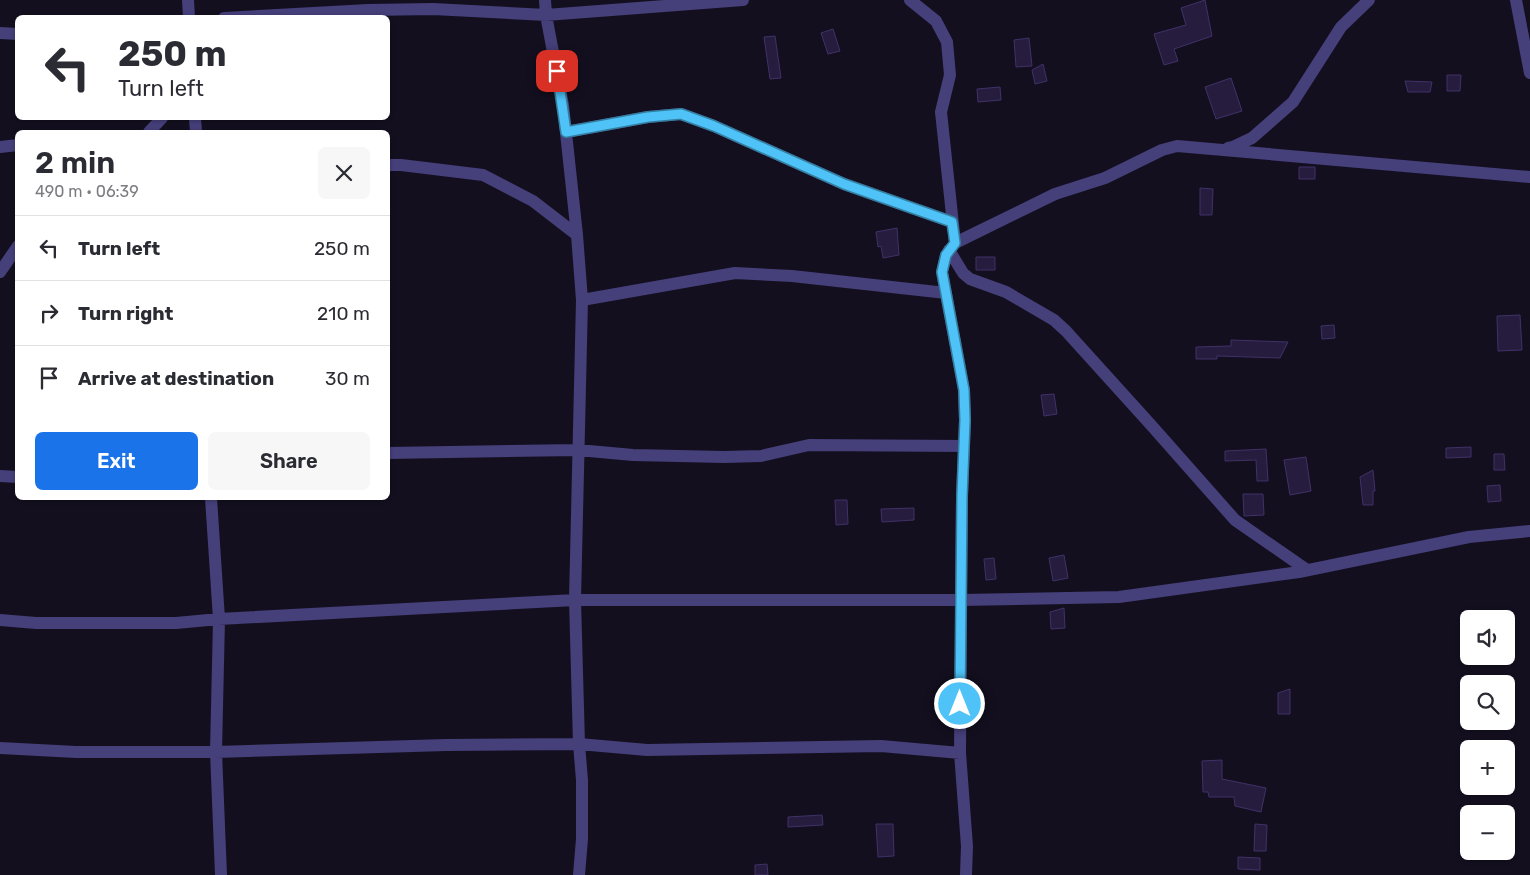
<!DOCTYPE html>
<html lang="en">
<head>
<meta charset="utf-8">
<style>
	:root { --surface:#fff; --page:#f7f7f7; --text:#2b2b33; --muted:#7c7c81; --line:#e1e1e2; --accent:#1a73e8 }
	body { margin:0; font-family:Rubik,sans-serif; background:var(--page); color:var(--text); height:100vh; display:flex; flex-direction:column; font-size:19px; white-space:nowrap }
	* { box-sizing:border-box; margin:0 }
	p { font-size:16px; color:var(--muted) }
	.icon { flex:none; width:28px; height:28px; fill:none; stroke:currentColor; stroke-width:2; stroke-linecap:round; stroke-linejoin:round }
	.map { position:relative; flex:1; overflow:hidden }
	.side { position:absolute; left:15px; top:130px; width:375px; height:370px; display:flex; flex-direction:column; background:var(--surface); border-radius:8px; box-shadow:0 1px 4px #0004 }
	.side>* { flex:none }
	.banner { position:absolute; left:15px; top:15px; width:375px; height:105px; border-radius:8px; box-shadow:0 1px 4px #0004; background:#fff; color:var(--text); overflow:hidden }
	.tools { position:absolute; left:1460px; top:610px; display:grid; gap:10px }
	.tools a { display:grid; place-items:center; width:55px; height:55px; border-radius:8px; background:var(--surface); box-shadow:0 1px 4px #0004; font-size:25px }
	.pin { position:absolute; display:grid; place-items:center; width:42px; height:42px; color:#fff; margin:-21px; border-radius:10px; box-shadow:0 2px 8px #0006 }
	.me { position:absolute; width:55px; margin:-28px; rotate:0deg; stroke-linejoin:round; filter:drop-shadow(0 0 4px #0008) }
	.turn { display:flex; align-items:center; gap:18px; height:105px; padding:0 20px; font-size:22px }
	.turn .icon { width:65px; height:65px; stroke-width:2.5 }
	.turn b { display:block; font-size:35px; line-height:42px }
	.round { display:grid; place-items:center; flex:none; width:52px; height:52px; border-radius:8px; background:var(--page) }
	.summary { display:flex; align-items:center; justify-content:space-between; height:85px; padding:0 20px }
	h1 { font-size:30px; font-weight:600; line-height:38px }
	.cta { display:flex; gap:10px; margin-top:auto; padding:10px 20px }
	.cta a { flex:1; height:58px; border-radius:8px; background:var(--accent); color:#fff; font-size:20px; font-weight:600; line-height:58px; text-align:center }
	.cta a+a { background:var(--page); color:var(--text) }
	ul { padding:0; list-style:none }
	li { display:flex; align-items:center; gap:15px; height:65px; padding:0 20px; border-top:1px solid var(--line) }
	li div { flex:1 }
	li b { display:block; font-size:19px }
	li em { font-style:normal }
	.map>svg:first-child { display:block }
	.building { fill:#261d3e; stroke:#403168 }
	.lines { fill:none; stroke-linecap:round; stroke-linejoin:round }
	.street { stroke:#453f7a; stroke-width:12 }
	.route-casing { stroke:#337fa1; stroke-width:12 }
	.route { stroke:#4fc3f7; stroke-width:9 }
</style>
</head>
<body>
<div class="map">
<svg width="1530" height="875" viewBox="0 0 1530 875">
	<rect width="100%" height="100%" fill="#130f1f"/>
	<path class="building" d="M1205 0 1212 36 1174 49 1178 61 1164 65 1154 34 1186 25 1181 8Z
		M833 29 840 51 828 54 821 33Z
		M775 36 781 78 770 79 764 37Z
		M1029 38 1032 66 1016 67 1014 40Z
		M1043 64 1047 81 1035 84 1032 70Z
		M1447 75H1461L1460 91H1447Z
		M1231 78 1242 111 1216 119 1205 87Z
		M1405 81 1432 82 1430 92H1408Z
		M1000 87 1001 100 978 102 977 89Z
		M1299 167H1315V179H1299Z
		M1200 188 1213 189 1212 215H1200Z
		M897 228 899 255 883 258 881 246 878 247 876 232Z
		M976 257H995V270H976Z
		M1520 315 1522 350 1498 351 1497 316Z
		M1334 325 1335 338 1322 339 1321 326Z
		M1231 340 1288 342 1280 358 1217 356V359H1196V347L1231 346Z
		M1054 394 1057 414 1044 416 1041 395Z
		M1471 447V457L1446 458V448Z
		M1266 449 1268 481H1257L1256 460 1225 461V451Z
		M1494 454H1504L1505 470H1494Z
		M1306 457 1311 491 1290 495 1284 460Z
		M1373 470 1375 491H1373V505H1363L1360 477Z
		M1500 485 1501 501 1488 502 1487 486Z
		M1243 494H1263L1264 515 1244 516Z
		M835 500H847L848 524 836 525Z
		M914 508V520L882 522 881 509Z
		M1064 555 1068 578 1053 581 1049 558Z
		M994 558 996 579 986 580 984 559Z
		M1064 608 1065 628 1051 629 1050 612Z
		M1290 689V714H1278V693Z
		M1222 760V779L1266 788 1261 812 1235 806 1234 797H1209L1208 792H1203L1202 761Z
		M822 815 823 825 788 827V817Z
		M876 824H893L894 856 878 857Z
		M1255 824 1267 825 1266 851H1254Z
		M1238 857 1260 858V870L1238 869Z
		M767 864 768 875H755V865Z"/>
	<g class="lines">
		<path class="street" d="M188 0 189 18
			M545 0 546 15 563 105 577 235 582 300 575 600 579 744 582 780V839L579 875
			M910 0 936 21 947 42 950 75 941 112 955 243
			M1516 0 1530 73
			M224 18 368 10 433 9 546 15 743 0
			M0 33 18 34
			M195 118 196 132
			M149 132 162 118
			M566 132 648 117 681 114 714 126 844 184 952 222
			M0 147 18 145
			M1228 148 1233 147 1252 138 1293 102 1341 27 1369 0
			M388 165H401L483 175 533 201 577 235
			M949 250 963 273 970 279 1006 292 1054 320 1066 331 1151 425 1235 520 1307 570
			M0 272 18 246
			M582 300 735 273 792 276 946 293
			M388 453 578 450 633 455 724 457 761 456 809 445 964 446
			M0 476 18 477
			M211 498 219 619 216 752 221 875
			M0 620 36 623H176L219 619 575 600H960L1119 597 1299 572 1469 537 1530 531
			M0 748 76 752H216L446 745 579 744 647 750 881 746 960 753
			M966 875 967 846 960 753 962 496 965 420 964 390 942 272 946 255 955 243 1055 194 1105 178 1162 150 1177 146 1530 177"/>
	</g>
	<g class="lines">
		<defs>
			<path id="route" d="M557 71 566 132 648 117 681 114 714 126 844 184 952 222 955 243 946 255 942 272 964 390 965 420 962 496 960 704"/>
		</defs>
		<use href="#route" class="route-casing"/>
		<use href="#route" class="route"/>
	</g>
</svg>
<div class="tools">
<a><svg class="icon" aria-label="sound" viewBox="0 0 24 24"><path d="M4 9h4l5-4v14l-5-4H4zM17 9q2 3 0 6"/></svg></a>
<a><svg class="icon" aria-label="search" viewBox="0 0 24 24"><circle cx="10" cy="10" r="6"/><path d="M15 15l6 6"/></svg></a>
<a>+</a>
<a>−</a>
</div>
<div class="pin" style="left:557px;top:71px;background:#d93025"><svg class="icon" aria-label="arrive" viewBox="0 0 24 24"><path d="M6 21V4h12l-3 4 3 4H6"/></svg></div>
<svg class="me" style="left:960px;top:704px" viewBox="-20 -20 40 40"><circle r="17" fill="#4fc3f7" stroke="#fff" stroke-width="3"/><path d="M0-11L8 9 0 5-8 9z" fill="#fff"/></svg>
<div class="banner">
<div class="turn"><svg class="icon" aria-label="left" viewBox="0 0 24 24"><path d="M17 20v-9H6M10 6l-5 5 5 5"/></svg><div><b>250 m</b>Turn left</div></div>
</div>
<section class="side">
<div class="summary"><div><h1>2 min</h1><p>490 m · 06:39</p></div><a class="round"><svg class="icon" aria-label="close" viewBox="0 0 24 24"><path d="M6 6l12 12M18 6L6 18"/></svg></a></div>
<ul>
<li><svg class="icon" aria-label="left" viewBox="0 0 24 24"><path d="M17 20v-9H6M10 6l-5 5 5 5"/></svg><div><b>Turn left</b></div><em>250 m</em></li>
<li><svg class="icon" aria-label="right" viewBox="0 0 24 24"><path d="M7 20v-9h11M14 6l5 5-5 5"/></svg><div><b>Turn right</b></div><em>210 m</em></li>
<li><svg class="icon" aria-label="arrive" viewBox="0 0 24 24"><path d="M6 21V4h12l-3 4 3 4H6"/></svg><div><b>Arrive at destination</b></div><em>30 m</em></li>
</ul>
<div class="cta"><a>Exit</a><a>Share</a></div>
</section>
</div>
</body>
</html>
